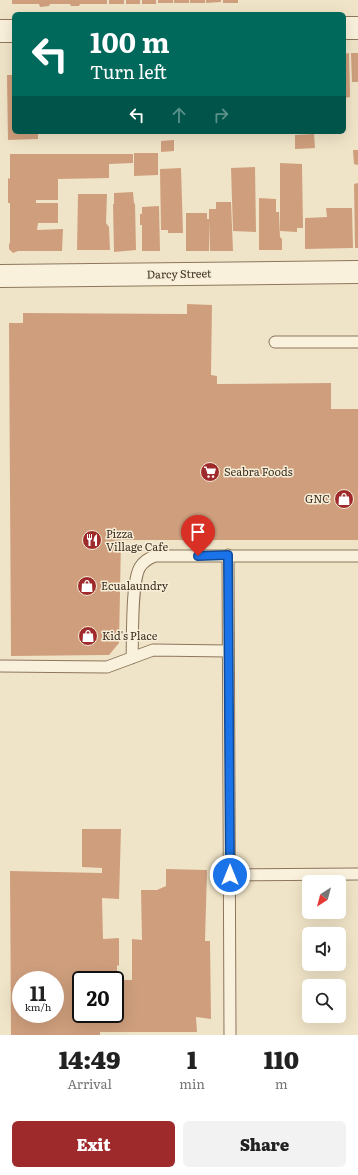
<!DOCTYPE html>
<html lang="en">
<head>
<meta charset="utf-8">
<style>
	:root { --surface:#fff; --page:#f2f2f2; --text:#222; --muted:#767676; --accent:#9e2a2b }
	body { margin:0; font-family:Literata,serif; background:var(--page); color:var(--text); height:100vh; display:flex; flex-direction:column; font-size:15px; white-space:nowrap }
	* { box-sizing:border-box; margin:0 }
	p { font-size:13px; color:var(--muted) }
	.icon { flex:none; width:22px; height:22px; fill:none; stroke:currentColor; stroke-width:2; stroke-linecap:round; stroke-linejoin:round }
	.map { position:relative; height:1035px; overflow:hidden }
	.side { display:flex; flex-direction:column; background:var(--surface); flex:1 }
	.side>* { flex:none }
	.hud { position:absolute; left:12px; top:12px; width:334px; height:122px; border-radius:6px; box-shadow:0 4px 16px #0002; background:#00695c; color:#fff; overflow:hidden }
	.needle { width:26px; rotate:216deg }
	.tools { position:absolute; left:302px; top:875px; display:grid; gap:8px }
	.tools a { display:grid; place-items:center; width:44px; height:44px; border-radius:6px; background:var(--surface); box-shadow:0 4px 16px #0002; font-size:20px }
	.speed { position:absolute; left:12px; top:971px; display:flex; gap:8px; font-size:20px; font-weight:700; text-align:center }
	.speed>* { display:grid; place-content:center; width:52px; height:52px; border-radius:50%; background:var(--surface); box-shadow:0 4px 16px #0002; line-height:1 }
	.speed small { font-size:10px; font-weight:400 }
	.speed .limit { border:2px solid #111; border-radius:6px; background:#fff; color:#111 }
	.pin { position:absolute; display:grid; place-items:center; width:34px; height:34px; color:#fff; margin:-41px -17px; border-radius:50% 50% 50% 0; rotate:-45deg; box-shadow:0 0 4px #0007 }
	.pin .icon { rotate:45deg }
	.me { position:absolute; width:44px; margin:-22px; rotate:0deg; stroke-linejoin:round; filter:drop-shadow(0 0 3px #0008) }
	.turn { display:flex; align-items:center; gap:14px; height:84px; padding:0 12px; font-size:18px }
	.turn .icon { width:52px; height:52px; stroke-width:2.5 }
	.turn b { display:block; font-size:28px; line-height:34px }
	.lanes { display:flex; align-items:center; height:38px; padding:0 12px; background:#0003; justify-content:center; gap:20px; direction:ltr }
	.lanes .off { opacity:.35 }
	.eta { display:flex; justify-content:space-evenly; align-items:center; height:68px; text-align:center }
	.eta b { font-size:24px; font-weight:800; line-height:28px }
	.action { display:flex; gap:8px; margin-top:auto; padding:8px 12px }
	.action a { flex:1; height:46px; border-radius:6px; background:var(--accent); color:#fff; font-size:16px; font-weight:800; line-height:46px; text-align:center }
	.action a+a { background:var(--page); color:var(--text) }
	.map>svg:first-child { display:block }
	.building { fill:#cf9f7d; fill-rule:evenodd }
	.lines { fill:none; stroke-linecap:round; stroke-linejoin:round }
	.lane-casing { stroke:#8d765c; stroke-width:13 }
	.street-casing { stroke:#8d765c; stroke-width:24 }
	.lane { stroke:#faf1dc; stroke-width:11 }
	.street { stroke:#faf1dc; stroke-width:22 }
	.route-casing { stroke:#114b97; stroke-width:10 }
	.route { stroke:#1a73e8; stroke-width:7 }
	.labels { text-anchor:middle; stroke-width:3; stroke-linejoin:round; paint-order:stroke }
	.street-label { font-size:11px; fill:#3d2e20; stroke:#f7eed8 }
	.poi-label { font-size:11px; fill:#3d2e20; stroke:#f7eed8; text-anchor:start }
</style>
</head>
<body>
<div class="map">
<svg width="358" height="1035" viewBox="0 0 358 1035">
	<rect width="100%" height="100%" fill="#f0e4c8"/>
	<path class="building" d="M12 0H107V4H80L79 6H71L70 4H50L49 6 40 7 39 4H12Z
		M109 0H124V4H109Z
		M126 0H140V4H126Z
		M142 0H156V4H142Z
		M158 0H173V3H158Z
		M174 0H189V3H174Z
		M190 0H205V3H190Z
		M206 0H221V2L206 3Z
		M223 0H238V3H223Z
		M349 53 350 97 344 98V54Z
		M351 53H358V82H352Z
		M7 75H14V132H38V139L8 140Z
		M314 134 315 148 295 149V135Z
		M174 140V151L161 152V141Z
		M353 150H358V165L354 164Z
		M134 153H158V175L134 176Z
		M10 154H133V163L109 164V178L58 179V200H36V203H58V223H38L37 230 63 229 62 251H18L13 253 9 249V244L10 243V203H8V178L10 179Z
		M280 163 302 164 303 228H297V232L280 231Z
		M255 167 256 232 233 231 231 168Z
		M181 168 183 233H168V230H161L160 169Z
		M358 183V248H355L354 184Z
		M133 192 134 204 135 203 136 250 114 252 113 204H114V193Z
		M78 194H107L106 223 109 227 110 250H77Z
		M259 198 276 199V212H279L280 237 282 239V250H259Z
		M216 202H231L233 251H210L209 221V251H186V213H207V219H209V209H216Z
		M159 206 160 251H142V225H140V214H142V207Z
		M326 208H352L353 248 305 249V218L327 217Z
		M187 304 212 305 211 375 217 376V384L331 383V409H358V540H121L119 643 109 655 11 656 9 323H23V313L187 314Z
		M82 829H121L119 899 102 898 103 939 119 938V966L117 965V980H132V939L142 940 141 890H157L166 886V869L207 870 205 941H210L211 1019 196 1017 197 1032H100V1035H11L10 871 102 873V868L82 867ZM21 980H55V1014H21ZM81 980H115V1014H81Z"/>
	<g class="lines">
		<defs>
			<path id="lane" d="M275 342H358
				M228 555 230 1035
				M132 658C133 637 131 582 140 567 144 561 149 558 155 556H358
				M0 666 107 667 153 650 228 651
				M230 875 358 874"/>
			<path id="street" d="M344 28H358
				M0 31H14
				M0 276 358 272"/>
		</defs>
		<use href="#lane" class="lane-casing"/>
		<use href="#street" class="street-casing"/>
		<use href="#lane" class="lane"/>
		<use href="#street" class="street"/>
	</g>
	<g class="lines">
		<defs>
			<path id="route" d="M198 556 228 555 230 875"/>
		</defs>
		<use href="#route" class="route-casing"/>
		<use href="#route" class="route"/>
	</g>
	<defs>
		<symbol id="supermarket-disc" viewBox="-11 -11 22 22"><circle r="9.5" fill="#9e2a2b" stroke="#f7eed8"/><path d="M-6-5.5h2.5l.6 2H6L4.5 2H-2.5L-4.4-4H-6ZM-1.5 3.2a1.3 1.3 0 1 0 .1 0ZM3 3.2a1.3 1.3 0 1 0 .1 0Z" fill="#fff"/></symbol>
		<symbol id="shop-disc" viewBox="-11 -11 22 22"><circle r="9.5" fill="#9e2a2b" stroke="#f7eed8"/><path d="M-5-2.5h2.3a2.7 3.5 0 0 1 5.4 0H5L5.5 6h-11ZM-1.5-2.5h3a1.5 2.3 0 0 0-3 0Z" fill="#fff"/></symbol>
		<symbol id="restaurant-disc" viewBox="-11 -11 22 22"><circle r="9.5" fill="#9e2a2b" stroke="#f7eed8"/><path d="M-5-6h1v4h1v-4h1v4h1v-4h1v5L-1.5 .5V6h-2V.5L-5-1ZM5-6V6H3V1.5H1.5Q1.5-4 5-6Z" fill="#fff"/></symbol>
	</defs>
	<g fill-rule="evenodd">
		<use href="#supermarket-disc" x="199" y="461" width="22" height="22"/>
		<use href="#shop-disc" x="333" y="488" width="22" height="22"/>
		<use href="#restaurant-disc" x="81" y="529" width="22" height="22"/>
		<use href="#shop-disc" x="76" y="575" width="22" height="22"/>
		<use href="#shop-disc" x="77" y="625" width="22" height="22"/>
	</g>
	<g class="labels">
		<g class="street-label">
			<text transform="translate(179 274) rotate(-1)" y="4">Darcy Street</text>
		</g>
		<g class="poi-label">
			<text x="224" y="476">Seabra Foods</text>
			<text x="330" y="503" text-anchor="end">GNC</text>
			<text x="106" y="538">Pizza<tspan x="106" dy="13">Village Cafe</tspan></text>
			<text x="101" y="590">Ecualaundry</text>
			<text x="102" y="640">Kid's Place</text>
		</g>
	</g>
</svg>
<div class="tools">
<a><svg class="needle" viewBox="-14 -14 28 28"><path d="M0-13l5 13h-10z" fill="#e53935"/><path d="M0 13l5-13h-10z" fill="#767676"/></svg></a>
<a><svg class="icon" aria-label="sound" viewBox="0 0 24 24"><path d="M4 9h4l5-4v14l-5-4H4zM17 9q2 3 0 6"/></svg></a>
<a><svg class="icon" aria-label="search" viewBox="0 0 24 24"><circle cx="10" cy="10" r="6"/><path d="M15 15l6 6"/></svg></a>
</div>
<div class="speed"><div>11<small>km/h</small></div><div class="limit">20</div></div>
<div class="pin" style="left:198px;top:556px;background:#d93025"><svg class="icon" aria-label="arrive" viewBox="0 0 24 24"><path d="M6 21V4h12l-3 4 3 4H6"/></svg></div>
<svg class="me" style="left:230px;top:875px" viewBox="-20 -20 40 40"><circle r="17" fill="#1a73e8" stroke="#fff" stroke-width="3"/><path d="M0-11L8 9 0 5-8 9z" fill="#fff"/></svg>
<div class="hud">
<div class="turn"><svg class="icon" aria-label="left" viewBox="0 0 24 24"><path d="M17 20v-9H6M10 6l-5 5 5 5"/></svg><div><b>100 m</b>Turn left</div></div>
<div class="lanes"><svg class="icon" aria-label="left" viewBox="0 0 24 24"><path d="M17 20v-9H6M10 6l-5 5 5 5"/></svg><svg class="icon off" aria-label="ahead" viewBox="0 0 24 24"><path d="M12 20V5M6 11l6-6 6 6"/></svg><svg class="icon off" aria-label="right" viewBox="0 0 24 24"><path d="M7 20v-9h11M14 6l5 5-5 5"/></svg></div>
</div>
</div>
<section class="side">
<div class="eta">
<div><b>14:49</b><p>Arrival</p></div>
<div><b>1</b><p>min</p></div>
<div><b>110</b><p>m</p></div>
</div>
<div class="action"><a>Exit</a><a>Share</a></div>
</section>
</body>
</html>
